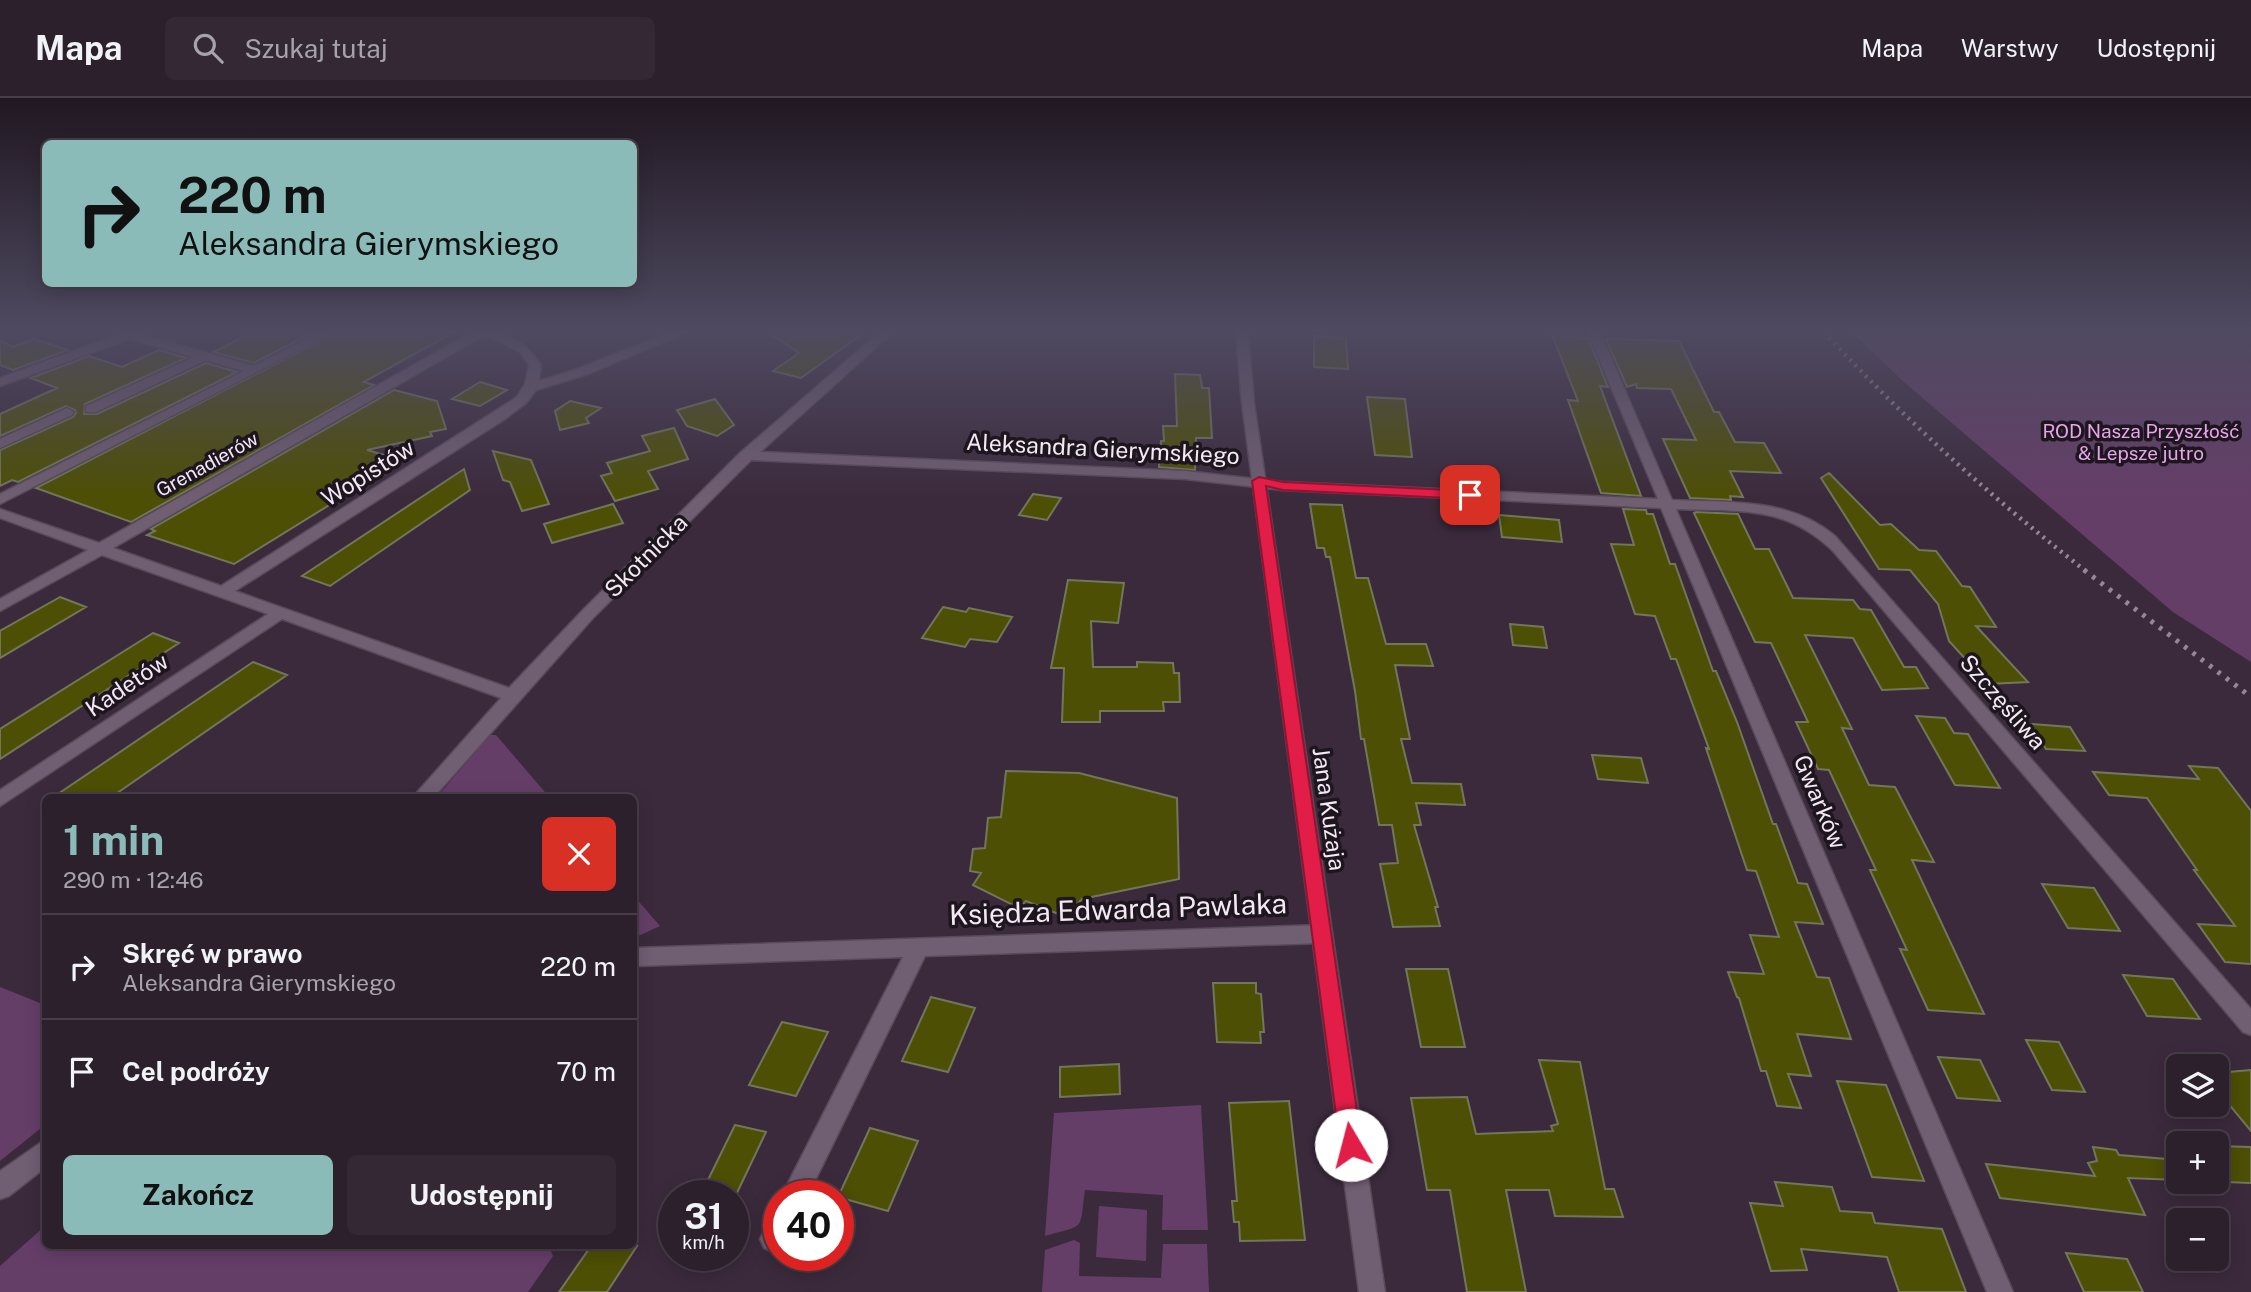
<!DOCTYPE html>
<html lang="pl">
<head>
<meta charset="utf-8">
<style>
	:root { --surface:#2c202d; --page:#342835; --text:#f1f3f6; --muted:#a6a3aa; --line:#483e49; --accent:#8bbbb9 }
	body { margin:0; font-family:"Public Sans",sans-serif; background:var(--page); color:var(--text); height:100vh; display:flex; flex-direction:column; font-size:26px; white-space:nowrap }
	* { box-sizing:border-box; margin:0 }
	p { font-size:23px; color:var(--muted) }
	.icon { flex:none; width:38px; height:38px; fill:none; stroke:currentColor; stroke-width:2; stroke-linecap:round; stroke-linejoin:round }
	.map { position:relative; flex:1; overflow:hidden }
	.details { position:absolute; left:42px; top:696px; width:595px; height:455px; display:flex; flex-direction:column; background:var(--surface); border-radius:10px; box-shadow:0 4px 18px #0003,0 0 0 2px var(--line) }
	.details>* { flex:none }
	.top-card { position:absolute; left:42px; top:42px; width:595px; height:147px; border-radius:10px; box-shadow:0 4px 18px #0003,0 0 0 2px var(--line); background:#8bbbb9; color:#111; overflow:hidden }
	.buttons { position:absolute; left:2166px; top:956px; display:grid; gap:14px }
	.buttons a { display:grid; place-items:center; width:63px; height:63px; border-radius:10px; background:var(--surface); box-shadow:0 4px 18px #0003,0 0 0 2px var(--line); font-size:35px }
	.speed { position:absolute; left:658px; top:1082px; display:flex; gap:14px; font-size:35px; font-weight:700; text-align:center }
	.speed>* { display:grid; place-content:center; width:91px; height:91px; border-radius:50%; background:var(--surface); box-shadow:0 4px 18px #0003,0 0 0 2px var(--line); line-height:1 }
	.speed small { font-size:18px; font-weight:400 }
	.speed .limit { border:10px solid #d22; background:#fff; color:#111 }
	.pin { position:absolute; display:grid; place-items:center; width:60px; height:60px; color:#fff; margin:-30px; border-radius:14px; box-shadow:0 4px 10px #0006 }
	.me { position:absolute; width:77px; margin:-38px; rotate:352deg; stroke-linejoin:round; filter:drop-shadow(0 0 5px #0008) }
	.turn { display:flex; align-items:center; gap:24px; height:147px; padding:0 21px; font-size:32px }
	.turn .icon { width:91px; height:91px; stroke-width:2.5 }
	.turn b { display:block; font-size:49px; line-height:60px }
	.round { display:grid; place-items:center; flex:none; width:74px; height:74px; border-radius:10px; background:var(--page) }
	.headline { display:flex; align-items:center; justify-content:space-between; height:119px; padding:0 21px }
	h1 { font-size:42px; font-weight:700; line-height:52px; color:var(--accent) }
	.cta { display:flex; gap:14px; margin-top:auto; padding:14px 21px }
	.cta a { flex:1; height:80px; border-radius:10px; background:var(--accent); color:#111; font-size:28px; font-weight:700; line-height:80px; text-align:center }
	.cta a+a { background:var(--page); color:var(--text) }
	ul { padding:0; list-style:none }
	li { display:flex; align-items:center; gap:21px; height:105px; padding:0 21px; border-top:2px solid var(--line) }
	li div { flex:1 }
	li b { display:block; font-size:26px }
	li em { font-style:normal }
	header { display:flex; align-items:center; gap:42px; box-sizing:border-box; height:98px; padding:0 35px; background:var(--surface); border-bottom:2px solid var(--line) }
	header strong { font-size:33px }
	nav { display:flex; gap:38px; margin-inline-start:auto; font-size:24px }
	.search { width:490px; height:63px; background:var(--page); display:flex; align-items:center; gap:18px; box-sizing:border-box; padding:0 24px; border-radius:10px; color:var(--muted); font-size:26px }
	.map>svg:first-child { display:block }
	.green { fill:#653e68 }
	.building { fill:#4d4f04; stroke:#73765b; stroke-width:2 }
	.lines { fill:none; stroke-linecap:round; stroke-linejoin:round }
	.minor-casing { stroke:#584a59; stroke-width:3 }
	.tertiary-casing { stroke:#584a59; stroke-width:3 }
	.minor { fill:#705e72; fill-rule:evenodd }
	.tertiary { fill:#705e72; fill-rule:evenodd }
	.rail-far1 { stroke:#958796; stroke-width:4.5; stroke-dasharray:2.5 5; stroke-linecap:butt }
	.rail { stroke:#958796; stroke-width:5; stroke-dasharray:3.5 7; stroke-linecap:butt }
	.route { fill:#e11d48; stroke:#92132f; stroke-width:2 }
	.labels { text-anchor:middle; stroke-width:7; stroke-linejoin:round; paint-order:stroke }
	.far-park-label { font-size:19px; fill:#e6a5eb; stroke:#1e161e }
	.far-street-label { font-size:19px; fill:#f3e8f4; stroke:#1e161e }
	.street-label { font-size:23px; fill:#f3e8f4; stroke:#1e161e }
	.near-street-label { font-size:28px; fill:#f3e8f4; stroke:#1e161e }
</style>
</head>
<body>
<header>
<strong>Mapa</strong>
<div class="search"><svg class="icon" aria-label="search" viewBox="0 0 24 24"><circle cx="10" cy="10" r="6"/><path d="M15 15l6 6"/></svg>Szukaj tutaj</div>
<nav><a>Mapa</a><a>Warstwy</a><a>Udostępnij</a></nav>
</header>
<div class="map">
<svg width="2251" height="1194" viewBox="0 0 2251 1194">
	<rect width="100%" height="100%" fill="#3b2a3c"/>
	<path class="green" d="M1851 234H2251V564L2173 514 1904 284Z
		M490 637H496L550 700H436Z
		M634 798 660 828 636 839 634 844Z
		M0 889 45 907 46 1026 0 1063Z
		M1201 1007 1208 1132H1162L1163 1097 1085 1092C1079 1134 1087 1126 1045 1138L1054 1015Z
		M1099 1108 1147 1112 1146 1163 1096 1159Z
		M45 1128 46 1148H549L553 1158 528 1194H0V1168Z
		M1074 1142 1080 1145 1079 1178 1161 1180 1163 1146H1207L1209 1194H1042L1045 1152Z"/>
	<path class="building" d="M254 234H314L254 265 213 254Z
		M337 234H454L364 284 374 287 131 424 36 390Z
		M767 234H865L801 280 773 273 799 255Z
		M1551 234H1576L1579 240H1588L1608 289 1600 288 1641 398 1601 395 1568 302 1578 303Z
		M1314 238 1346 240 1348 271 1314 269Z
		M34 241 68 252 13 272 0 267V242L13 249Z
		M1606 241 1679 243 1714 314H1719L1735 344 1764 345 1781 375 1730 373 1743 399 1730 398 1731 402 1690 400 1663 341 1696 342 1671 291 1637 290 1636 286 1627 289Z
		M159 252 186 260 85 306 84 316H97L206 265 237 274 18 384 12 382 0 388V352L73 319 76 315 75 312 66 308 0 338V316L57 290 31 280 89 258 122 269Z
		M1175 276 1200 277 1202 290H1209L1212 340H1196L1195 372 1159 369 1161 343H1164L1163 328H1177Z
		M480 284 507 292 480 308 452 301Z
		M394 292 437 303 446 331 430 334 432 338 367 352 402 362 234 466 147 437 155 433 151 431Z
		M1367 299 1405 301 1412 359 1375 357Z
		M715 301 734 327 717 338 687 328 677 312Z
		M570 303 601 310 586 320 589 325 560 332 555 313Z
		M674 330 688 361 648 373 658 391 615 403 601 378 612 375 607 365 650 353 642 338Z
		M493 353 531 362 549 406 522 413 510 384 503 382Z
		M464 371 470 392 330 488 302 478Z
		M1829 375 1880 427 1891 426 1919 452 1936 453 1962 488 1970 489 1996 529 1976 528 2028 584 1988 586 1949 543 1938 506 1910 472 1879 471 1821 380Z
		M1033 396 1061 400 1047 422 1019 417Z
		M613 406 623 425 552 445 544 426Z
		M1310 406 1342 407 1356 480H1368L1386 546H1426L1433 568 1395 567 1410 641H1401L1412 685 1461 686 1465 707 1416 705 1421 727H1414L1438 809H1435L1440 828 1393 829 1380 766 1398 765 1392 727H1379L1364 641H1361L1355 593 1330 459H1326L1324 450H1317Z
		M1623 411 1646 412 1647 416H1653L1670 466H1675L1713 573H1716L1737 624 1773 726H1776L1798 785 1807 786 1823 826 1795 824 1817 879 1829 880 1851 941 1797 936 1811 978 1788 976 1801 1010 1777 1008 1766 973H1761L1739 900 1737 899 1728 874 1764 876 1750 837 1779 839 1756 773 1747 772 1706 650 1709 651 1676 561H1671L1655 518 1635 516 1611 446 1634 447Z
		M1696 414 1738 416 1755 451H1769L1793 500 1853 502 1860 511 1871 512 1904 569H1916L1928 590 1882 592 1853 540 1805 537 1852 631 1842 630 1869 687 1895 689 1934 764 1912 762 1984 916 1928 912 1900 851 1907 852 1870 772H1876L1829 672 1818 671 1796 624H1808L1771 545 1755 544 1694 415Z
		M1499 417 1559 422 1562 444 1502 439Z
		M1068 482 1124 485 1118 525 1091 523 1093 569H1137V564L1173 565 1174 575H1179L1180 604H1163L1164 613H1100V624H1062L1064 570H1051Z
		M60 499 86 509 0 560V533Z
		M943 509 966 514 969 510 1012 519 997 544 970 541 965 549 922 540Z
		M1510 526 1543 529 1547 550 1513 547Z
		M153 535 179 545 0 661V631Z
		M253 564 287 577 110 700H52Z
		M1916 618 1945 620 1954 635 1968 636 2000 690 1955 687Z
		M2031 626 2070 629 2085 653 2046 651Z
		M1592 657 1641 660 1648 685 1598 681Z
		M2189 668 2218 670 2251 713V866L2225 864 2198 826 2235 828 2194 772H2197L2147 700 2109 697 2093 674 2199 681Z
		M1006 673 1079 675 1177 700 1179 781 1082 801 1066 819 1026 803 1019 810 973 787 981 775 970 773 973 751 985 750 988 720 1001 719Z
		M2042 786 2094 790 2120 833 2068 830Z
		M1406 871H1448L1465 949H1421Z
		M2123 877 2173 881 2200 921 2147 918Z
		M1213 885H1256V895L1261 896 1264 934H1260L1261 945 1217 944Z
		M931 899 975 910 948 974 902 963Z
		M782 924 828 934 796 998 749 987Z
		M2026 942 2059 944 2085 994 2052 992Z
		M1938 959 1980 962 2000 1003 1957 1000Z
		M1539 962 1580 964 1605 1091H1614L1623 1119 1555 1118 1549 1092H1506L1526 1194H1467L1450 1092H1427L1411 1000 1467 999 1476 1036 1553 1033 1551 1028 1558 1026Z
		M1119 966 1120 996 1060 999V969Z
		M2251 972V1033L2217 992V975Z
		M1837 983 1886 987 1924 1083 1872 1079Z
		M1289 1003 1305 1142 1240 1143 1239 1124H1234L1232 1103H1237L1229 1005Z
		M735 1027 766 1034 735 1099 703 1092Z
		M870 1030 918 1043 888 1113 838 1099Z
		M2217 1048 2251 1049V1085L2199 1083H2217Z
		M2093 1049 2116 1052 2119 1057 2179 1062V1082L2128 1080 2145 1117 2000 1100 1986 1066 2095 1078 2088 1065 2097 1063Z
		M1775 1084 1832 1089 1840 1113 1872 1115 1875 1125 1942 1131 1966 1194H1899L1887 1159 1801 1151 1807 1172 1771 1173 1750 1105 1783 1108Z
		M591 1148H637L607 1194H559Z
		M2066 1155 2127 1161 2143 1194H2084Z"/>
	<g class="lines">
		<defs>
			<path id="minor" d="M125 234H142L140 236 254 268 320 234H335L0 406V396L244 273 206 262 96 314H86V308L194 259 129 241 0 288V280Z
				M472 234C505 234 522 239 541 267L539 283 580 270 670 234H687L588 276 536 292 526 305 505 321 235 493 509 590 582 513 740 355 880 234H893L760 354 1185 373 1283 384 1658 401 1588 234H1600L1672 402C1729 405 1789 399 1835 438L2251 911V937L2243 934 1833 453C1784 406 1739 414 1676 411L2013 1194H1987L1661 410 1283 392 1185 381 751 362 593 520 433 700H412L501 600 282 521 0 708V692L268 516 102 457 0 513V501L88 452 0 420V411L99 445ZM485 237 520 254 529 267 525 286 517 299 221 488 113 450Z
				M67 310 74 314 72 317 0 350V341Z
				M1321 827 1328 830 1332 836 1328 842 1321 845 925 858 808 1097H782L903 859 634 868V850Z
				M46 1041V1069L9 1098 0 1101V1073Z
				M779 1117V1152L773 1154 764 1150 760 1141 770 1121Z"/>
			<path id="tertiary" d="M1236 234H1248L1254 305 1385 1194H1359L1242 305Z"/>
		</defs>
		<use href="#minor" class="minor-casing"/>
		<use href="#tertiary" class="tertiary-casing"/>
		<use href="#minor" class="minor"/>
		<use href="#tertiary" class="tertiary"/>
		<path class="rail-far1" d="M1824 234C1905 322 1992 400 2087 474"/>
		<path class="rail" d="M2084 472 2251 599"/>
	</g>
	<linearGradient id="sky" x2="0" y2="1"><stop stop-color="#201721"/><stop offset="0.58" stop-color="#4f4a61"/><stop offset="1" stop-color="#4f4a61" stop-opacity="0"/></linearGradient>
	<rect width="2251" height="401" fill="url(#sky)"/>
	<path class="route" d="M1259 379 1283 384 1470 393 1477 397 1470 401 1283 392 1266 388 1362 1047 1359 1055 1351 1058 1343 1055 1340 1047 1252 383Z"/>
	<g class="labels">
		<g class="far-park-label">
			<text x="2141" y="340">ROD Nasza Przyszłość<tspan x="2141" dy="22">&amp; Lepsze jutro</tspan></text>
		</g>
		<g class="far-street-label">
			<text transform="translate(207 366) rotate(-29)" y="7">Grenadierów</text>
		</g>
		<g class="street-label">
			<text transform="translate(1103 351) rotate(3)" y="8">Aleksandra Gierymskiego</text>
			<text transform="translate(368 375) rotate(-32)" y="8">Wopistów</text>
			<text transform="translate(646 458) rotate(-45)" y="8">Skotnicka</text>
			<text transform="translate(127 587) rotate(-34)" y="8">Kadetów</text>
			<text transform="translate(2003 604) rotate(49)" y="8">Szczęśliwa</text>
			<text transform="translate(1820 704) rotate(67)" y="8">Gwarków</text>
			<text transform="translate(1329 711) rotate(82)" y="8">Jana Kużaja</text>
		</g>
		<g class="near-street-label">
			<text transform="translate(1118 811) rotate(-2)" y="10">Księdza Edwarda Pawlaka</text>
		</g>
	</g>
</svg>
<div class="buttons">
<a><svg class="icon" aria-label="layers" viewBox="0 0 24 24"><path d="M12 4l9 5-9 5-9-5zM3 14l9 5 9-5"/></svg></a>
<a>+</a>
<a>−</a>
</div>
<div class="speed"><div>31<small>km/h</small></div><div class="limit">40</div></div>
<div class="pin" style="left:1470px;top:397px;background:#d93025"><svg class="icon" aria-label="arrive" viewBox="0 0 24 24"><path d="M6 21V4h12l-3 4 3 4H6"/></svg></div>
<svg class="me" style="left:1351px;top:1047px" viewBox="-20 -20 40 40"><circle r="19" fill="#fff"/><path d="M0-13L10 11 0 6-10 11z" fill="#e11d48"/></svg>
<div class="top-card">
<div class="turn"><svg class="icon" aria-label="right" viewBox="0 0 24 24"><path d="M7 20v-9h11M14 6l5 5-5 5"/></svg><div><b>220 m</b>Aleksandra Gierymskiego</div></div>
</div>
<section class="details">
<div class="headline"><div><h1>1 min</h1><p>290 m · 12:46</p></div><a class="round" style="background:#d93025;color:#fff"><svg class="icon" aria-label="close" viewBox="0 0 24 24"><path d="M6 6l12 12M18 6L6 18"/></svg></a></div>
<ul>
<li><svg class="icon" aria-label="right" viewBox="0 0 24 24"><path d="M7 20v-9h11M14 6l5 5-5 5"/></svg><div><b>Skręć w prawo</b><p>Aleksandra Gierymskiego</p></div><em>220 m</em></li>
<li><svg class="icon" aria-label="arrive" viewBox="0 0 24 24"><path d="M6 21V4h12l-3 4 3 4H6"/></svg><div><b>Cel podróży</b></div><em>70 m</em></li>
</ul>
<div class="cta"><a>Zakończ</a><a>Udostępnij</a></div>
</section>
</div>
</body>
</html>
